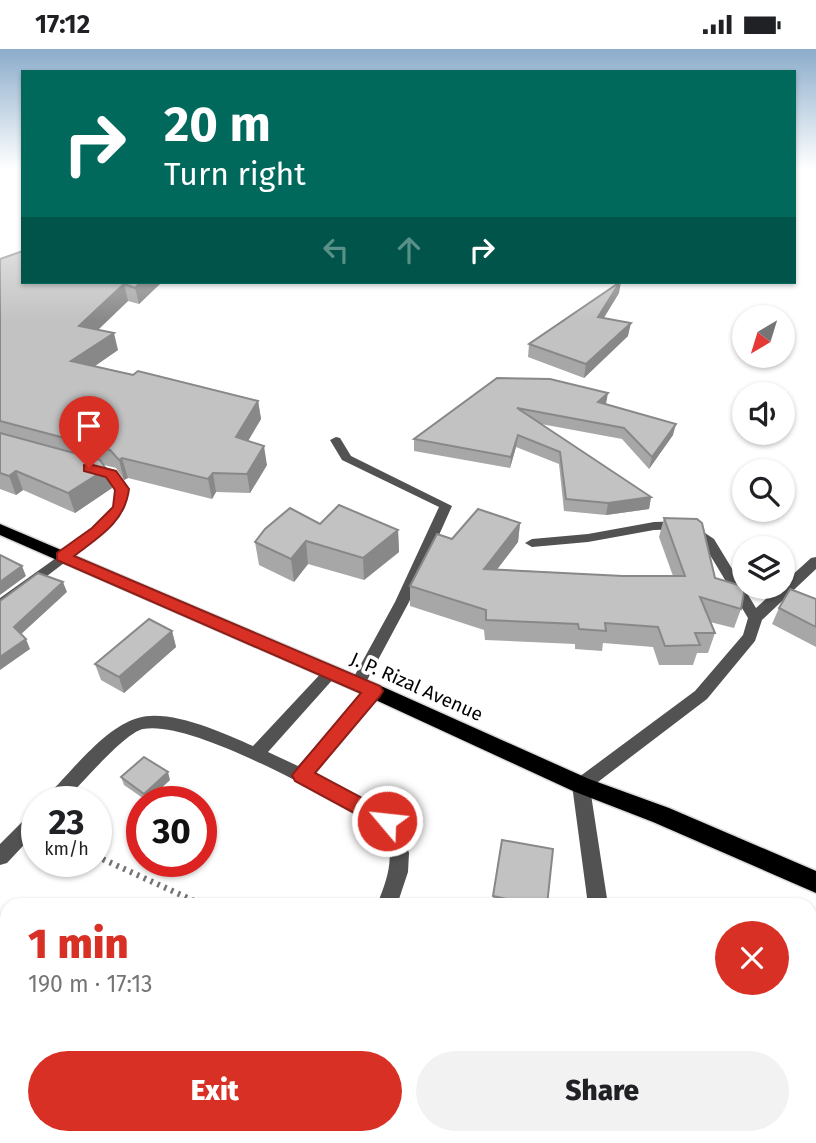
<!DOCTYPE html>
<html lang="en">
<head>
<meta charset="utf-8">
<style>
	:root { --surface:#fff; --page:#f2f2f2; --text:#202124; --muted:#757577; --accent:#d93025 }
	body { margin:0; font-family:"Fira Sans",sans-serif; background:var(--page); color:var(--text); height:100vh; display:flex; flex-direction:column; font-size:26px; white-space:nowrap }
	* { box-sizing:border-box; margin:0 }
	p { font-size:23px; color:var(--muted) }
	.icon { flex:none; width:38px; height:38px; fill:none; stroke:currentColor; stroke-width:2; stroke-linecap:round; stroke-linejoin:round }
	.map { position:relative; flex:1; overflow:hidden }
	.details { position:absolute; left:0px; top:849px; width:817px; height:247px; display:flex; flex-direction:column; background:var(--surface); border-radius:21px 21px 0 0; box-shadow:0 2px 5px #0004 }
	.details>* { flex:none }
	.guide { position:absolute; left:21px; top:21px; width:775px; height:214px; border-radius:0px; box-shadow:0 2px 5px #0004; background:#00695c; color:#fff; overflow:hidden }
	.needle { width:46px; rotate:218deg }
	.fabs { position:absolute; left:732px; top:256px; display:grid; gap:14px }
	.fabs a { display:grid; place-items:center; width:63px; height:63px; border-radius:50%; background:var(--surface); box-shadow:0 2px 5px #0004; font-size:35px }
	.speed { position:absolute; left:21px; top:737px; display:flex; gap:14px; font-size:35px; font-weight:700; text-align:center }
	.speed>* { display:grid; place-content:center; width:91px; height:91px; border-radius:50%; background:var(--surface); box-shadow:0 2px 5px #0004; line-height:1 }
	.speed small { font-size:18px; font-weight:400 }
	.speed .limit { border:10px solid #d22; background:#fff; color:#111 }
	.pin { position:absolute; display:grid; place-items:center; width:60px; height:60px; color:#fff; margin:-72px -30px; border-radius:50% 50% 50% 0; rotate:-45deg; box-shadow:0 0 7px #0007 }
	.pin .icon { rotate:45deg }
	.me { position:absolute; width:77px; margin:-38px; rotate:298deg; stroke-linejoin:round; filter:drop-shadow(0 0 5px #0008) }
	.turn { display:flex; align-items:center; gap:24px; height:147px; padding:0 28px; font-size:32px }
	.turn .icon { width:91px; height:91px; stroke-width:2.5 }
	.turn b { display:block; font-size:49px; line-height:60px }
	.lanes { display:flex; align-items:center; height:66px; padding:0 28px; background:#0003; justify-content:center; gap:35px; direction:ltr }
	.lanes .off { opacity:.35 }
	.round { display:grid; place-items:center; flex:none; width:74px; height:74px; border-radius:37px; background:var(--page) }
	.overview { display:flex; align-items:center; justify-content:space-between; height:119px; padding:0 28px }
	h1 { font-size:42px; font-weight:800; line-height:52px; color:var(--accent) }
	.button { display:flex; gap:14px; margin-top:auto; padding:14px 28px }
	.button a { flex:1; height:80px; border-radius:42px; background:var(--accent); color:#fff; font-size:28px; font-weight:800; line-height:80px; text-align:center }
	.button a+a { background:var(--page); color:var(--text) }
	.status { display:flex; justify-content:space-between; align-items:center; height:49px; padding:0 35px; background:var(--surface); direction:ltr }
	.status svg { height:19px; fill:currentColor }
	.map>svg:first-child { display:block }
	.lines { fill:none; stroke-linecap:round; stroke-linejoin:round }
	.primary-casing { stroke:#dbdbdb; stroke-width:3 }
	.path { stroke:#747474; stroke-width:6; stroke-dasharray:2.5 5; stroke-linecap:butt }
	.service { fill:#525252; fill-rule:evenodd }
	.minor { fill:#525252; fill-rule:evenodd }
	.primary { fill:#000; fill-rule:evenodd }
	.wall { fill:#a7a7a7 }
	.shaded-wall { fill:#888 }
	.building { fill:#c2c2c2; stroke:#888; stroke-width:2 }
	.route { fill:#d93025; stroke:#8d1f18; stroke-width:2 }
	.labels { text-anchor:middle; stroke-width:7; stroke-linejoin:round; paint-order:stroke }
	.street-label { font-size:19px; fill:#000; stroke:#fff }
</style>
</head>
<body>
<div class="status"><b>17:12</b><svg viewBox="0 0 49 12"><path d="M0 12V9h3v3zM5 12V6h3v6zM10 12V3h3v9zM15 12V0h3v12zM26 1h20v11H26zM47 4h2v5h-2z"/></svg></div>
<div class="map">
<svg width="816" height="1094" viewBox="0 0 816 1094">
	<rect width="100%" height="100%" fill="#fff"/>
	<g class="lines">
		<defs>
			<path id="primary" d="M0 475 381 637 589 730 669 759 816 822V844L653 773 573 742 367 647 0 486Z"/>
		</defs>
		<use href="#primary" class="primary-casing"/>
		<path class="path" d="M96 807 203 856
			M0 997 7 1002
			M140 1088 148 1094"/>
		<path class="service" d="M89 415 115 422 128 440C127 447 127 456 123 462 115 475 73 514 58 511L56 508 58 505 92 479 113 458 116 440 107 428 85 421V417Z"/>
		<path class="minor" d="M336 388 340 389 351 407 452 457 409 553 363 639H353L350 635 395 553 439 458 342 411 330 391Z
			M687 472 714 490 756 559 811 509 816 508V520L762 571 755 592 707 650 590 739 608 856H588L572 736 575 731 695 642 743 586 748 569 704 496 684 480 654 481 588 493 532 498 525 494 532 490 588 485 654 473Z
			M63 504 68 505 70 508 68 511 5 559 0 561V549Z
			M330 618 335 620 338 624 335 628 268 703 298 717 368 638H380L382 642 380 646 313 725 393 766 403 784 409 804 408 823 397 856H377C388 828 397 805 381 778 334 752 193 670 143 680 124 684 80 737 64 752H44L47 747C71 723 105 678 138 669 169 659 224 684 253 697L325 620Z
			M37 761V782L7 814 0 816V795L31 764Z
			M298 1088H322L320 1094H296Z
			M617 1088H641V1094H617Z"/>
		<use href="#primary" class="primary"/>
	</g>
	<path class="wall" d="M0 210 23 233H162L139 255 128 252 98 281 118 301 95 317 258 352 261 370 248 392 267 416 250 444 216 443 212 450 128 429 124 431 116 419 104 416 106 420 112 439 75 464 23 441 16 446 0 440Z
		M619 244 604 269 628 287 584 329 528 308 529 295Z
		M497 329 606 355 673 386 649 420 622 390 541 375 651 448 649 460 606 466 564 462 559 415 516 398 510 419 414 402V390Z
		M664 469 741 560 734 579 710 573 715 584 708 604H697L693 616H659L653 598 603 594 602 602 575 600V595L485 591 484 581 410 557V537L452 490 520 474 518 493 497 520 623 527H673L659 488Z
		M320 475 398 481 399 503 364 531 308 515 294 533 259 516 255 493Z
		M816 550V598L772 575 779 559Z
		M172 582 176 598 124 644 101 631 95 615Z
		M121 728 170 731 147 752 124 736Z
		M502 791 547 856H492Z
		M810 1063 816 1094H799L797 1088H810Z"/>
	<path class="shaded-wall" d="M141 233H162L139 255 135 239Z
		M621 233 619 244 596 281 598 268Z
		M124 235 128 252 84 294 79 277Z
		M631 274 628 287 584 329 586 315Z
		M114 284 118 301 76 330 71 312Z
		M608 344 606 355 598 353Z
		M258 352 261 370 239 407 236 388Z
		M676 375 673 386 649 420 652 408Z
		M518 386 516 398 510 419 511 408Z
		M264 397 267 416 250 444 247 425Z
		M122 409 128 429 124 431 119 411Z
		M106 420 112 439 75 464 68 444Z
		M16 422 23 441 16 446 9 427Z
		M213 424 216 443 212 450 208 430Z
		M651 448 649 460 606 466 608 454Z
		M520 474 518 493 483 539 484 520Z
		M398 481 399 503 364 531 363 509Z
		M306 492 308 515 294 533 291 510Z
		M22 517 26 527 0 546V533Z
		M63 533 67 543 18 588 14 578Z
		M172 582 176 598 124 644 119 628Z
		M26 590 30 600 0 621V608Z
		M168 723 170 731 147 752 144 745Z"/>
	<path class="building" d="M23 202V233H141L135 239 124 235 79 277 114 284 71 312 133 326 138 322 258 352 236 388 264 397 247 425 213 424 208 430 122 409 119 411 110 401 0 372V210Z
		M620 233 598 268 631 274 586 315 529 295Z
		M497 329 550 330 608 344 598 353 676 375 652 408 624 379 517 359 651 448 608 454 566 450 560 403 518 386 511 408 414 390Z
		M0 384 100 411 106 420 68 444 16 422 9 427 0 424Z
		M339 456 398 481 363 509 306 492 291 510 255 493 265 480 290 459 320 475Z
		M478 460 520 474 484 520 623 527H685L664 469 697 470 702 474 715 529 745 538 741 560 700 548 715 584H695L700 596 665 597 658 578 605 574 606 582 579 580 578 575 486 571V561L410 537 437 485 452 490Z
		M0 506 22 517 0 533Z
		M38 524 63 533 14 578 26 590 0 608V552Z
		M790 540 816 550V578L779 559Z
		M149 570 172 582 119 628 95 615Z
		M144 708 168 723 144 745 121 728Z
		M502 791 553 800 547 856H533L493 847Z
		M810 1063H816V1094H814L810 1083Z
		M371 1088H498V1094H370Z"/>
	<linearGradient id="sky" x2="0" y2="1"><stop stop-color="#8baccb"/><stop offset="0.44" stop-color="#fff"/><stop offset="1" stop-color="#fff" stop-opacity="0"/></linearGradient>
	<rect width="816" height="272" fill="url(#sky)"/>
	<path class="route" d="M89 415 116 422 129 440C125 473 99 488 74 507L380 637 383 642 380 647 315 724 394 766 397 772 394 778 387 781 380 778 295 732 292 726 361 644 57 511V504L92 479 113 458 115 441 106 428 84 422V416Z"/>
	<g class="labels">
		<g class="street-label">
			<text transform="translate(417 637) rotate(24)" y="7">J. P. Rizal Avenue</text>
		</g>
	</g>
</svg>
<div class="fabs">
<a><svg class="needle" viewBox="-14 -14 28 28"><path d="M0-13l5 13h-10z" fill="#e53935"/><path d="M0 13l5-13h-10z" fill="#757577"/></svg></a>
<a><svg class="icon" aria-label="sound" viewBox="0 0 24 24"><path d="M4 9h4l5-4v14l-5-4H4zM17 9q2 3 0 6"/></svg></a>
<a><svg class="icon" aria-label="search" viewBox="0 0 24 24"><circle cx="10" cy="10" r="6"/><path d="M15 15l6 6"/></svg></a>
<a><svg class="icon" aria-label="layers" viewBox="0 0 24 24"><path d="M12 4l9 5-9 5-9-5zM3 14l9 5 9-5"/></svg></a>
</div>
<div class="speed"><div>23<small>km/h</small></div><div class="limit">30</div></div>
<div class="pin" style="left:89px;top:419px;background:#d93025"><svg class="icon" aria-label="arrive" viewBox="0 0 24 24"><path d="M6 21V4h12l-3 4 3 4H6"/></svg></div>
<svg class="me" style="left:387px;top:772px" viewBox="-20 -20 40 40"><circle r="17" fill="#d93025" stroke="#fff" stroke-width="3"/><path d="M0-11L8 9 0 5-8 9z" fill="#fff"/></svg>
<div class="guide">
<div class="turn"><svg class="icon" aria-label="right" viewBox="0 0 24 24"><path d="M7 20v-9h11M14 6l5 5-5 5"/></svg><div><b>20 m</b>Turn right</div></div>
<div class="lanes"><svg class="icon off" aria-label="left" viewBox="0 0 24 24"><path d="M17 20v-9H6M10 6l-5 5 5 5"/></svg><svg class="icon off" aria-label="ahead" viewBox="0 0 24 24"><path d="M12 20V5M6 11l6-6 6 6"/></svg><svg class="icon" aria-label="right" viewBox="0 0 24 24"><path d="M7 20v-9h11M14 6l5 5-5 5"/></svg></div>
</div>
<section class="details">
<div class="overview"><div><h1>1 min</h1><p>190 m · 17:13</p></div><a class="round" style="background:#d93025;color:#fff"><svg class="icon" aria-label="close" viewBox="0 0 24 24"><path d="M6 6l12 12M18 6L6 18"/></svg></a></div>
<div class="button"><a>Exit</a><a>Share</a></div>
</section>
</div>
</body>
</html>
